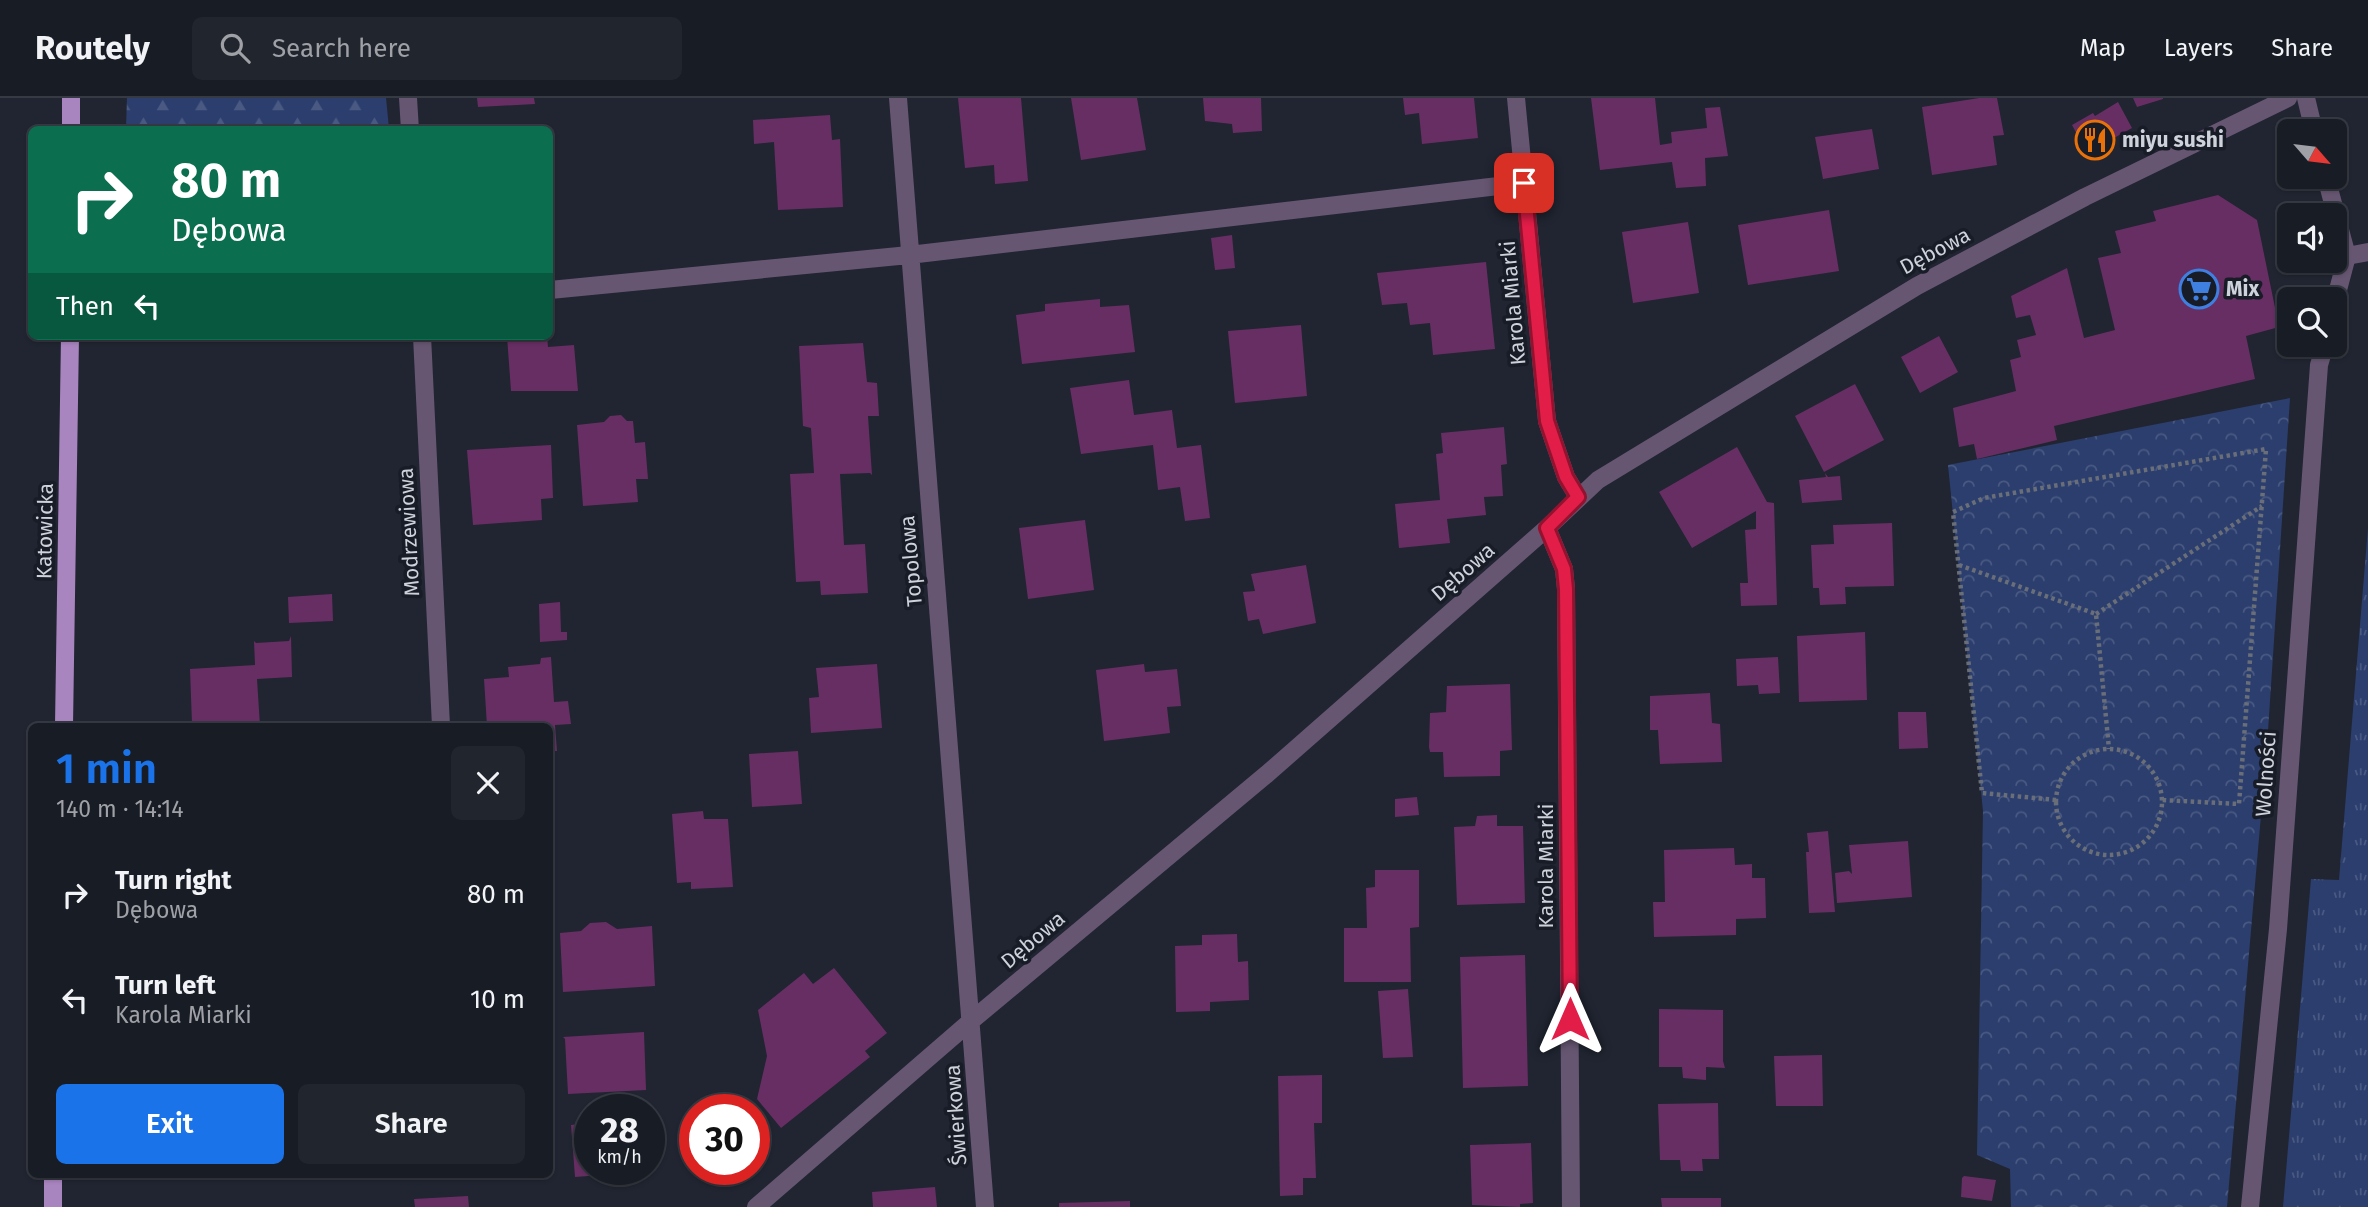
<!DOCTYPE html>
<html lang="en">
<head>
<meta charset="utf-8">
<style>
	:root { --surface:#181c25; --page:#21252d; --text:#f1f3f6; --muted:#9fa1a7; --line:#363a42; --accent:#1a73e8 }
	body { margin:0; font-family:"Fira Sans",sans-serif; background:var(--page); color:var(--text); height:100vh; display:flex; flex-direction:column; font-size:26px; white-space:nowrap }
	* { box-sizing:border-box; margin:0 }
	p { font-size:23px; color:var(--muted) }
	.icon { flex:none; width:38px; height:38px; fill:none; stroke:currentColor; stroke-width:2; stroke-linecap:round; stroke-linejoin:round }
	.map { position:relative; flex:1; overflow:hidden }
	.panel { position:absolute; left:28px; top:625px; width:525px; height:455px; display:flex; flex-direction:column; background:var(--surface); border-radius:10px; box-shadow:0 2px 5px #0004,0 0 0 2px var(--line) }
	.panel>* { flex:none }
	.top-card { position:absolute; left:28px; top:28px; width:525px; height:214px; border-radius:10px; box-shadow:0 2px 5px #0004,0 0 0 2px var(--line); background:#0b6e4f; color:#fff; overflow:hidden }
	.needle { width:46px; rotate:118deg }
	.tools { position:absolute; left:2277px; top:21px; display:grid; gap:14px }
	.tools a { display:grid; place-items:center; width:70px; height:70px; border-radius:10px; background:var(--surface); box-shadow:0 2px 5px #0004,0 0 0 2px var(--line); font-size:35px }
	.speed { position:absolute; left:574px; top:996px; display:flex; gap:14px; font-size:35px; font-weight:700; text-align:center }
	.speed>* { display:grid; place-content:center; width:91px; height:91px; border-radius:50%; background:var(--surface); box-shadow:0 2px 5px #0004,0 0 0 2px var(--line); line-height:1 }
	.speed small { font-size:18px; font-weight:400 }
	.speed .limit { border:10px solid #d22; background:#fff; color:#111 }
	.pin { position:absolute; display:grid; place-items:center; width:60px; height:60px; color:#fff; margin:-30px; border-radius:14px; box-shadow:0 4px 10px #0006 }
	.me { position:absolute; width:77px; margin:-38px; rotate:0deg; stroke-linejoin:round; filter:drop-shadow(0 0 5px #0008) }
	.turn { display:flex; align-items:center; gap:24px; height:147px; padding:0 28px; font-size:32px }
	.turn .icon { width:91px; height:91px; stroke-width:2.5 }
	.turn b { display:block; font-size:49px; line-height:60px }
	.then { display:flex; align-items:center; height:66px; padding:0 28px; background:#0003; gap:14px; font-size:26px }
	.round { display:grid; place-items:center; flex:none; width:74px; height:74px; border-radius:10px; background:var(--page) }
	.summary { display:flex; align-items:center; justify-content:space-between; height:119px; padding:0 28px }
	h1 { font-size:42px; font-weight:600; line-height:52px; color:var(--accent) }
	.button { display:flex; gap:14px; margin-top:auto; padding:14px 28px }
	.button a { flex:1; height:80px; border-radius:10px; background:var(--accent); color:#fff; font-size:28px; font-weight:600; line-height:80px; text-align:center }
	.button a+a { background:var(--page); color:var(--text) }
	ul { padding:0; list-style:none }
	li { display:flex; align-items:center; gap:21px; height:105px; padding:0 28px }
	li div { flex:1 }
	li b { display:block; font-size:26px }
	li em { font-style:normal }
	header { display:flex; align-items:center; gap:42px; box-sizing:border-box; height:98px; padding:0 35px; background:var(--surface); border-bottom:2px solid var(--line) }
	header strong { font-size:33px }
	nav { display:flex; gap:38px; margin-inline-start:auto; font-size:24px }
	.search { width:490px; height:63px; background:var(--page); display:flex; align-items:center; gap:18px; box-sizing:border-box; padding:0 24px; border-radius:10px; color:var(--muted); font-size:26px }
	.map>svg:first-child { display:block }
	.grass { fill:url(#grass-tufts) }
	.forest { fill:url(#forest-firs) }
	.park { fill:url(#park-crowns) }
	.building { fill:#672e63 }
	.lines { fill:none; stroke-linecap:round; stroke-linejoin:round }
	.path { stroke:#696e78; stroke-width:4.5; stroke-dasharray:3.5 3.5; stroke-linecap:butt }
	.minor { stroke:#675672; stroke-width:18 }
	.major { stroke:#a985bf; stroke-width:18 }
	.route-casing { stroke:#92132f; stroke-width:18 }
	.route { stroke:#e11d48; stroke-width:12 }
	.labels { text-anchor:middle; stroke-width:7; stroke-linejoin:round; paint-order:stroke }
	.poi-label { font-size:21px; font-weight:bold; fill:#ced2da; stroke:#171c27; text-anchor:start }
	.street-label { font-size:21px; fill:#ced2da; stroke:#171c27 }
</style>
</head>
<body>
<header>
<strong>Routely</strong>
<div class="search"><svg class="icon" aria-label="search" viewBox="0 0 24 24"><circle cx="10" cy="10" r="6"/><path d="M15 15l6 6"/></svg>Search here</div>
<nav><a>Map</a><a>Layers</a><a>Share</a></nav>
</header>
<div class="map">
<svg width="2368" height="1109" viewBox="0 0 2368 1109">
	<defs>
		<pattern id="grass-tufts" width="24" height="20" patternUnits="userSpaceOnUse" patternTransform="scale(1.75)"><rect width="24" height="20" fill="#2b3e6e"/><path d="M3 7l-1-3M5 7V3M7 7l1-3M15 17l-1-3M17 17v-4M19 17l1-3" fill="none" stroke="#495982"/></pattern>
		<pattern id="forest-firs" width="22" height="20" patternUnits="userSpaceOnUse" patternTransform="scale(1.75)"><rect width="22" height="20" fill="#2b3e6e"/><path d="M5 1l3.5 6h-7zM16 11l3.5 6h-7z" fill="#495982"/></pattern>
		<pattern id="park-crowns" width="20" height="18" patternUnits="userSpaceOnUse" patternTransform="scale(1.75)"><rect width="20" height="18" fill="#2b3e6e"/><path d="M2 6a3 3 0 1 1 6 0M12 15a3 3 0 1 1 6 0" fill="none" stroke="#495982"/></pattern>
	</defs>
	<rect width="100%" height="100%" fill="#202531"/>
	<path class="grass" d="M2368 430V1109H2283L2311 781 2339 782Z"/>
	<path class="forest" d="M127 0H386L389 31H126Z"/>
	<path class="park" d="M2290 300 2267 648 2227 1109H2011L2010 1071 1977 1057 1983 713 1948 367Z"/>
	<path class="building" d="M477 0H534L535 6 478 9Z
		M958 0H1021L1028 83 995 86 994 67 965 70Z
		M1071 0H1137L1146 52 1081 62Z
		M1203 0H1261L1262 33 1233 35 1232 26 1205 23Z
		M1403 0H1474L1478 40 1422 46 1419 15 1405 17Z
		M1591 0H1655L1660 47 1672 45 1671 34 1707 30 1705 10 1720 9 1728 58 1705 60 1706 88 1676 90 1672 64 1600 72Z
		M1979 0H1997L2004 37 1993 38 1997 67 1932 77 1922 9Z
		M2133 0H2163V1L2137 9Z
		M2118 4 2132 30 2087 55 2072 27 2093 15 2095 18Z
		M830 17 832 42 840 41 843 109 778 112 774 44 754 46 753 22Z
		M1872 31 1879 71 1823 81 1815 39Z
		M2218 97 2257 122 2279 229 2246 238 2255 281 2054 328 2057 342 1977 361 1974 346 1959 349 1953 310 2016 293 2010 262 2021 259 2017 242 2036 237 2030 217 2016 220 2011 198 2067 170 2084 240 2115 232 2098 160 2121 155 2115 133 2156 123 2153 113Z
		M1829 112 1839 173 1748 187 1738 127Z
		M1688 124 1699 195 1633 205 1622 134Z
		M1232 137 1235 170 1215 172 1211 140Z
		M1486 164 1495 251 1433 257 1430 225 1410 227 1407 205 1382 207 1377 175Z
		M1100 201V209L1129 207 1135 254 1022 266 1016 217 1045 213V206Z
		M1301 227 1307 298 1235 305 1228 233Z
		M507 238H547L548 249 574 247 578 293H511Z
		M1939 238 1958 274 1920 295 1901 259Z
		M863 245 867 284 877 285 879 318H868L872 377 870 375 840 376 844 447 865 446 868 495 821 497 820 483 796 484 790 376 814 375 811 330 803 328 799 248Z
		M1129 282 1134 317 1172 312 1177 350 1201 347 1210 420 1185 423 1180 389 1158 392 1153 347 1081 356 1070 290Z
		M1855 286 1884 342 1824 374 1795 318Z
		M621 317 627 323H633L635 345 645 344 648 381H636L638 404 583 408 577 327 604 324 610 318Z
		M1504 329 1507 366 1501 367 1503 398 1484 399 1486 417 1447 421 1450 445 1399 450 1395 406 1440 402 1436 356 1443 355 1441 335Z
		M551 347 553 400 541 401 542 422 473 427 467 352Z
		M1737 349 1767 404 1774 405 1777 507 1741 508 1740 485H1748L1745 432 1756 431V413L1692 450 1659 394Z
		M1825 375 1828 379 1840 378 1842 402 1802 405 1799 382 1826 379Z
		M1085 422 1094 492 1028 501 1019 430Z
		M1892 425 1894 488 1845 489 1846 506 1820 507 1819 490H1813L1811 447 1834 446 1833 427Z
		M1306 467 1316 525 1263 536 1259 521 1248 523 1243 494 1255 493 1251 476Z
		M332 496 333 523 289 525 288 499Z
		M560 504 561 534H567V542L540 544 539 506Z
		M1865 534 1867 602 1799 604 1797 538Z
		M291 538 292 579 257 581 260 628H225V625L192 626 190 571 255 567 254 543 256 545 289 543Z
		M551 559 554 604 568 603 571 626 555 627 557 653H550V628H487L484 581 509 579 508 569 540 566 541 560Z
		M1778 559 1780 595 1759 596 1758 587 1737 588 1736 561Z
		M877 566 882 630 811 635 809 600 819 599 816 570Z
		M1144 566 1145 574 1177 571 1181 608 1167 609 1170 635 1104 643 1096 572Z
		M1510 586 1512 652 1500 653V678L1444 679 1443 654H1430L1429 649 1430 615 1446 614 1447 588Z
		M1710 595 1712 625 1720 626 1722 664 1660 666 1658 632H1650V598Z
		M1898 614H1926L1928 650 1899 651Z
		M798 653 802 706 752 709 749 656Z
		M1417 699 1419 717 1395 719V701Z
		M703 713 704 721H728L733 789 691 791V784L677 785 672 716Z
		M1497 717V728H1523L1525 805 1457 807 1454 729 1475 728 1477 718Z
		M1828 733 1835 814 1809 815 1806 754H1809L1807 735Z
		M1908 743 1912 799 1837 805 1835 775 1849 773 1852 776 1849 747Z
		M1734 750 1735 767 1752 766V780H1765L1766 820 1736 821V837L1654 839 1653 804H1665L1664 752Z
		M1375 772H1419V829L1410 830 1411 884H1344V830H1367L1366 790 1375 789Z
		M606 824 617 831 652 828 655 888 563 894 560 835 581 833 590 825Z
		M1237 836 1238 864 1248 863 1249 902 1210 904V913L1176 914 1175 848 1202 847V837Z
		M1525 857 1528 988 1463 990 1460 859Z
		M834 870 887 935 865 953 870 959 781 1030 757 1001 767 958 758 912 804 875 813 886Z
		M1408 891 1413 959 1383 960 1378 893Z
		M1659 911 1723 912V963L1725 970 1706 969V982L1683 980 1682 969H1659Z
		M644 934 646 992 568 996 565 941 563 939Z
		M1822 957 1823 1008H1776L1774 958Z
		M1322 977V1025H1314L1316 1080H1303V1097L1280 1098 1278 978Z
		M1718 1005 1719 1061H1702L1703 1073H1681L1680 1062H1660L1658 1006Z
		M590 1025V1071H601L602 1077 575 1079 571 1027Z
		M1531 1045 1533 1105 1520 1106V1109L1472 1107 1470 1047Z
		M1964 1078 1996 1082 1992 1103 1961 1099 1962 1080Z
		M935 1089 937 1109H873L872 1094Z
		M468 1098 469 1109H415L414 1101Z
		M1661 1100H1721V1109H1662Z
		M1130 1103V1109H1059V1105Z"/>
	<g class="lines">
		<path class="path" d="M1959 467 2096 516 2109 651
			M2096 516 2262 408
			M2056 704a53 53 0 1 1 106 0a53 53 0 1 1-106 0Z
			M2056 702 1982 695 1953 414 1984 400 2266 351 2239 706 2162 702"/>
		<path class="minor" d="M408 0 410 32
			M898 0 985 1109
			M1516 0 1547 323 1566 379 1578 399
			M2306 0 2314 33
			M2326 79 2347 158 2334 207
			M2347 158 2368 154
			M550 192 909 157 1524 85
			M422 238 441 628
			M1547 430 1564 471 1566 491 1571 1109
			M756 1109 971 923 1267 676 1547 430 1598 382 1917 188 2085 99 2288 0
			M2250 1109 2278 831 2319 267 2325 247"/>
		<path class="major" d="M71 32V0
			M64 628 70 238
			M53 1109V1076"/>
	</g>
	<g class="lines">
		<defs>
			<path id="route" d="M1524 85 1547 323 1566 379 1578 399 1547 430 1564 471 1566 491 1570 921"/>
		</defs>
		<use href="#route" class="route-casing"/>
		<use href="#route" class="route"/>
	</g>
	<defs>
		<symbol id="restaurant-ring" viewBox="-11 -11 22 22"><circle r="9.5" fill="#171c27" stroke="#e8710a" stroke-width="1.5"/><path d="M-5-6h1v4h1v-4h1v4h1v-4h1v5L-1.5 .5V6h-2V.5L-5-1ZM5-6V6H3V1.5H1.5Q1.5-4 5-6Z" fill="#e8710a"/></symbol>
		<symbol id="supermarket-ring" viewBox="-11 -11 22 22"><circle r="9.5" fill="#171c27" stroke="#3f7fe0" stroke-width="1.5"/><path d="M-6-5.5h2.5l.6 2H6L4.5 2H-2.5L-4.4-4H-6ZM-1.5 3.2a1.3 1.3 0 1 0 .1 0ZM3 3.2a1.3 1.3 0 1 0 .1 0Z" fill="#3f7fe0"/></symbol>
	</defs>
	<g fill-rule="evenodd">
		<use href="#restaurant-ring" x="2073" y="20" width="44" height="44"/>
		<use href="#supermarket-ring" x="2177" y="169" width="44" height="44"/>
	</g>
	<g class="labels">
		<g class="poi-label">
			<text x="2122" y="49">miyu sushi</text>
			<text x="2226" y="198">Mix</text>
		</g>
		<g class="street-label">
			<text transform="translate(1935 153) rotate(-28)" y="7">Dębowa</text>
			<text transform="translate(1513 205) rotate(-95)" y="7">Karola Miarki</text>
			<text transform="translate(45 433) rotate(-89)" y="7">Katowicka</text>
			<text transform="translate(409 434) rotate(-93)" y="7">Modrzewiowa</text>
			<text transform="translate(911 463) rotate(-95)" y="7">Topolowa</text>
			<text transform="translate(1463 474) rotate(-41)" y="7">Dębowa</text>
			<text transform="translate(2266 676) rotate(-86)" y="7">Wolności</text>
			<text transform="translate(1546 768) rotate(-90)" y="7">Karola Miarki</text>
			<text transform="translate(1033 842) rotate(-40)" y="7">Dębowa</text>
			<text transform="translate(956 1017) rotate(-94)" y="7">Świerkowa</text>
		</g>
	</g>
</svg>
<div class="tools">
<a><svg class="needle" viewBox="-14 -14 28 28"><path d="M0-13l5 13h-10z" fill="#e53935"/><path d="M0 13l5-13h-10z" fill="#9fa1a7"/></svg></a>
<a><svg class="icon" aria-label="sound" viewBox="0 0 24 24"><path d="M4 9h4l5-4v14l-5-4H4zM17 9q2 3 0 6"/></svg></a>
<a><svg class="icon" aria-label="search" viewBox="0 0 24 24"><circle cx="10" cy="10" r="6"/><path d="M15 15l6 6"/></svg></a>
</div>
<div class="speed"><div>28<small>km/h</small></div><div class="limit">30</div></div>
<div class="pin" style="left:1524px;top:85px;background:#d93025"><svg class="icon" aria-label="arrive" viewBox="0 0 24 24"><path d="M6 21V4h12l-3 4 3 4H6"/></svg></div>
<svg class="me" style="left:1570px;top:921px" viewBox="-20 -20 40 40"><path d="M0-17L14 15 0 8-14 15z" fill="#e11d48" stroke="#fff" stroke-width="4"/></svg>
<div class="top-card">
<div class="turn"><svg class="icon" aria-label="right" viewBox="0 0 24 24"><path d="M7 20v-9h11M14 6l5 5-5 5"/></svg><div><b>80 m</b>Dębowa</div></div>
<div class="then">Then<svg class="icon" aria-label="left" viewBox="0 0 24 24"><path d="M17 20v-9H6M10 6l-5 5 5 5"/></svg></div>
</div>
<section class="panel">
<div class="summary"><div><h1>1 min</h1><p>140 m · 14:14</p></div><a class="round"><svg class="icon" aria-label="close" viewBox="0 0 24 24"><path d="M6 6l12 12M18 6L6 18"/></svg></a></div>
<ul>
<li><svg class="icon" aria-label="right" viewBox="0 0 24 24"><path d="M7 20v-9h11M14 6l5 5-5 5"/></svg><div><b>Turn right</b><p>Dębowa</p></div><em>80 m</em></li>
<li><svg class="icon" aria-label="left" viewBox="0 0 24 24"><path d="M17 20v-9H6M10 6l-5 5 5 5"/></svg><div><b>Turn left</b><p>Karola Miarki</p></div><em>10 m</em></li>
</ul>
<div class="button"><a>Exit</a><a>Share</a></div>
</section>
</div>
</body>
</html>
